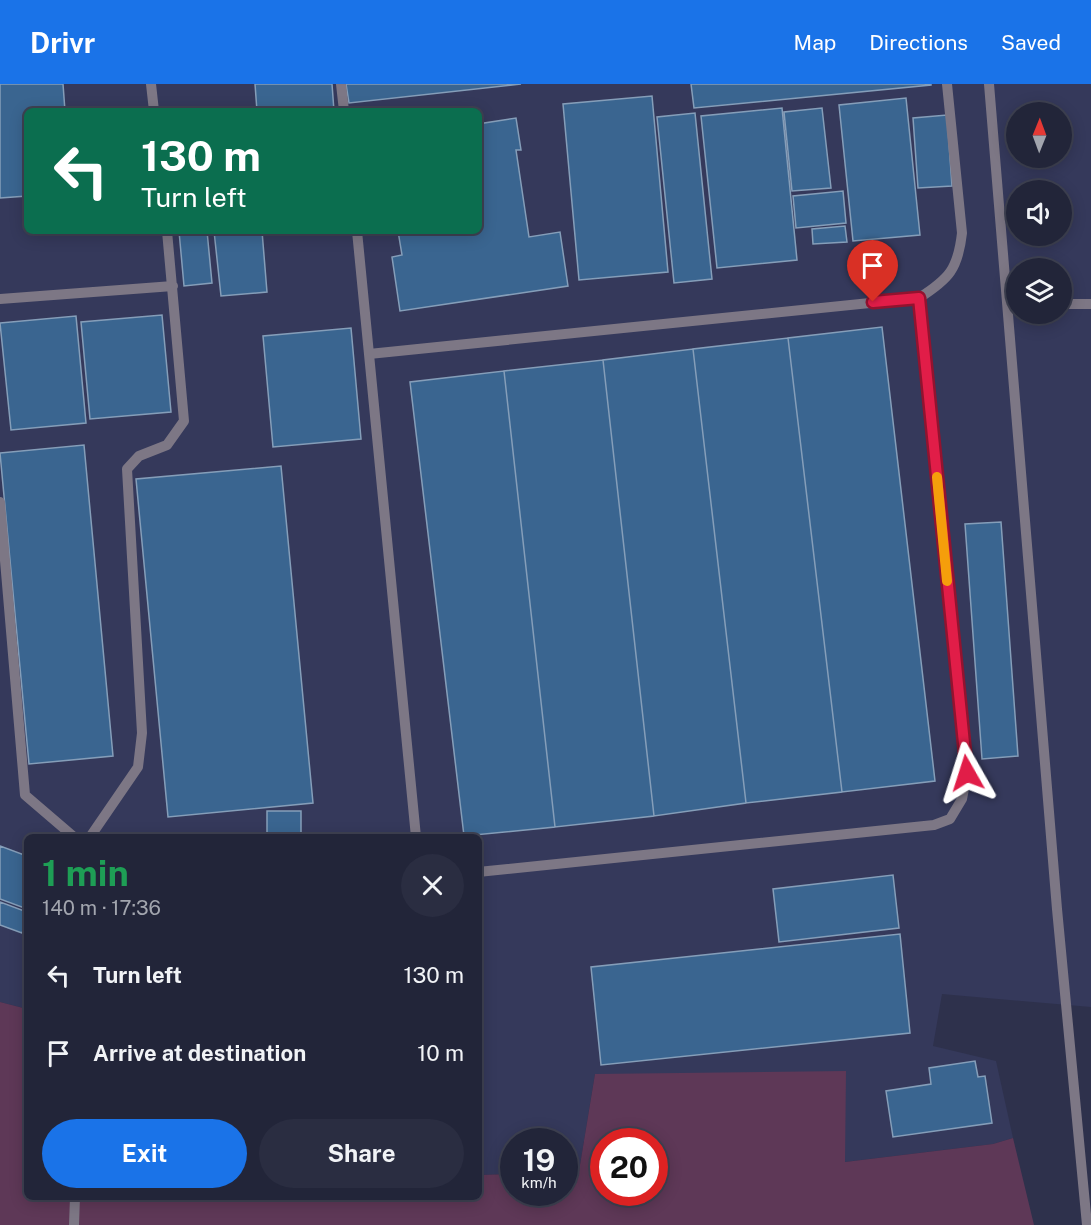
<!DOCTYPE html>
<html lang="en">
<head>
<meta charset="utf-8">
<style>
	:root { --surface:#222539; --page:#2a2d41; --text:#f1f3f6; --muted:#a2a5ae; --line:#3f4253; --accent:#1a73e8 }
	body { margin:0; font-family:"Public Sans",sans-serif; background:var(--page); color:var(--text); height:100vh; display:flex; flex-direction:column; font-size:22px; white-space:nowrap }
	* { box-sizing:border-box; margin:0 }
	p { font-size:20px; color:var(--muted) }
	.icon { flex:none; width:33px; height:33px; fill:none; stroke:currentColor; stroke-width:2; stroke-linecap:round; stroke-linejoin:round }
	.map { position:relative; flex:1; overflow:hidden }
	.panel { position:absolute; left:24px; top:750px; width:458px; height:366px; display:flex; flex-direction:column; background:var(--surface); border-radius:9px; box-shadow:0 3px 15px #0003,0 0 0 2px var(--line) }
	.panel>* { flex:none }
	.guide { position:absolute; left:24px; top:24px; width:458px; height:126px; border-radius:9px; box-shadow:0 3px 15px #0003,0 0 0 2px var(--line); background:#0b6e4f; color:#fff; overflow:hidden }
	.needle { width:39px; rotate:1deg }
	.fabs { position:absolute; left:1006px; top:18px; display:grid; gap:12px }
	.fabs a { display:grid; place-items:center; width:66px; height:66px; border-radius:50%; background:var(--surface); box-shadow:0 3px 15px #0003,0 0 0 2px var(--line); font-size:30px }
	.speed { position:absolute; left:500px; top:1044px; display:flex; gap:12px; font-size:30px; font-weight:700; text-align:center }
	.speed>* { display:grid; place-content:center; width:78px; height:78px; border-radius:50%; background:var(--surface); box-shadow:0 3px 15px #0003,0 0 0 2px var(--line); line-height:1 }
	.speed small { font-size:15px; font-weight:400 }
	.speed .limit { border:9px solid #d22; background:#fff; color:#111 }
	.pin { position:absolute; display:grid; place-items:center; width:51px; height:51px; color:#fff; margin:-62px -26px; border-radius:50% 50% 50% 0; rotate:-45deg; box-shadow:0 0 6px #0007 }
	.pin .icon { rotate:45deg }
	.me { position:absolute; width:66px; margin:-33px; rotate:354deg; stroke-linejoin:round; filter:drop-shadow(0 0 4px #0008) }
	.turn { display:flex; align-items:center; gap:21px; height:126px; padding:0 18px; font-size:27px }
	.turn .icon { width:78px; height:78px; stroke-width:2.5 }
	.turn b { display:block; font-size:42px; line-height:51px }
	.round { display:grid; place-items:center; flex:none; width:63px; height:63px; border-radius:32px; background:var(--page) }
	.head { display:flex; align-items:center; justify-content:space-between; height:102px; padding:0 18px }
	h1 { font-size:36px; font-weight:700; line-height:45px; color:#1e9e55 }
	.primary-button { display:flex; gap:12px; margin-top:auto; padding:12px 18px }
	.primary-button a { flex:1; height:69px; border-radius:36px; background:var(--accent); color:#fff; font-size:24px; font-weight:700; line-height:69px; text-align:center }
	.primary-button a+a { background:var(--page); color:var(--text) }
	ul { padding:0; list-style:none }
	li { display:flex; align-items:center; gap:18px; height:78px; padding:0 18px }
	li div { flex:1 }
	li b { display:block; font-size:22px }
	li em { font-style:normal }
	header { display:flex; align-items:center; gap:36px; box-sizing:border-box; height:84px; padding:0 30px; background:var(--accent); color:#fff }
	header strong { font-size:28px }
	nav { display:flex; gap:33px; margin-inline-start:auto; font-size:21px }
	.map>svg:first-child { display:block }
	.built { fill:#35395b; fill-rule:evenodd }
	.green { fill:#5e3857; fill-rule:evenodd }
	.building { fill:#3a6590; stroke:#859eb9; stroke-width:1.5 }
	.lines { fill:none; stroke-linecap:round; stroke-linejoin:round }
	.lane { stroke:#7d7785; stroke-width:10 }
	.route-casing { stroke:#92132f; stroke-width:15 }
	.route { stroke:#e11d48; stroke-width:10 }
	.slow { stroke:#f59e0b; stroke-width:10 }
</style>
</head>
<body>
<header>
<strong>Drivr</strong>
<nav><a>Map</a><a>Directions</a><a>Saved</a></nav>
</header>
<div class="map">
<svg width="1091" height="1141" viewBox="0 0 1091 1141">
	<rect width="100%" height="100%" fill="#2e314c"/>
	<path class="built" d="M0 0H1091V923L942 910 933 962 996 977 1013 1054 993 1060 845 1078 595 990 579 1087 564 1088V1058H513V1090L479 1091 478 753H27V925L0 918ZM27 27H478V147H27ZM1017 28H1062V74H1017ZM1017 106H1062V152H1017ZM1017 184H1062V230H1017Z"/>
	<path class="green" d="M0 918 27 925V1113H478L479 1091 513 1090V1108H564V1088L579 1087 595 990 846 987 845 1078 993 1060 1013 1054 1034 1141H0ZM603 1058H654V1108H603Z"/>
	<path class="building" d="M0 0H63L65 27H27V112L0 114Z
		M255 0H332L334 27H257Z
		M346 0H521L349 19Z
		M691 0H931V1L694 24Z
		M652 12 668 188 579 196 563 20Z
		M906 14 920 151 853 157 839 21Z
		M782 24 797 176 717 184 701 32Z
		M822 24 831 104 792 107 784 28Z
		M695 29 712 195 674 199 657 33Z
		M947 31 952 102 918 104 913 34Z
		M516 34 521 66H516L529 153 560 148 568 202 400 227 392 173 402 171 398 147H478V40Z
		M843 107 846 139 796 144 793 112Z
		M845 142 847 158 813 160 812 145Z
		M179 147H207L212 199 184 202Z
		M214 147H262L267 208 221 212Z
		M162 231 171 328 90 335 81 238Z
		M76 232 86 339 11 346 0 239Z
		M882 243 935 697 842 708 788 254Z
		M351 244 361 355 273 363 263 252Z
		M788 254 842 708 746 719 693 265Z
		M693 265 746 719 654 732 603 276Z
		M603 276 654 732 555 743 504 287Z
		M504 287 555 743 464 752 410 298Z
		M84 361 113 672 29 680 0 369Z
		M281 382 313 719 168 733 136 395Z
		M1001 438 1018 672 982 675 965 440Z
		M267 727H301V753H267Z
		M0 762 27 772V825L0 815Z
		M893 791 899 844 779 858 773 805Z
		M0 818 27 828V835L22 849 0 841Z
		M900 850 910 949 601 981 591 883Z
		M975 977 978 993 985 992 992 1039 893 1053 886 1007 931 1000 929 984Z"/>
	<g class="lines">
		<path class="lane" d="M151 0 154 27
			M341 0 344 27
			M989 0 1057 825 1087 1141
			M357 147 416 753
			M0 215 173 202
			M1062 220H1091
			M369 270 919 214
			M0 418 25 711 74 753
			M90 753 138 683 142 649 127 385 139 372 167 361 184 337 167 147
			M478 788 934 741 950 735 962 715 967 689 919 214C949 195 958 185 962 149L947 0
			M74 1141 75 1113"/>
	</g>
	<g class="lines">
		<defs>
			<path id="route" d="M873 218 919 214 967 689"/>
		</defs>
		<use href="#route" class="route-casing"/>
		<use href="#route" class="route"/>
		<path class="slow" d="M937 393 947 497"/>
	</g>
</svg>
<div class="fabs">
<a><svg class="needle" viewBox="-14 -14 28 28"><path d="M0-13l5 13h-10z" fill="#e53935"/><path d="M0 13l5-13h-10z" fill="#a2a5ae"/></svg></a>
<a><svg class="icon" aria-label="sound" viewBox="0 0 24 24"><path d="M4 9h4l5-4v14l-5-4H4zM17 9q2 3 0 6"/></svg></a>
<a><svg class="icon" aria-label="layers" viewBox="0 0 24 24"><path d="M12 4l9 5-9 5-9-5zM3 14l9 5 9-5"/></svg></a>
</div>
<div class="speed"><div>19<small>km/h</small></div><div class="limit">20</div></div>
<div class="pin" style="left:873px;top:218px;background:#d93025"><svg class="icon" aria-label="arrive" viewBox="0 0 24 24"><path d="M6 21V4h12l-3 4 3 4H6"/></svg></div>
<svg class="me" style="left:967px;top:689px" viewBox="-20 -20 40 40"><path d="M0-17L14 15 0 8-14 15z" fill="#e11d48" stroke="#fff" stroke-width="4"/></svg>
<div class="guide">
<div class="turn"><svg class="icon" aria-label="left" viewBox="0 0 24 24"><path d="M17 20v-9H6M10 6l-5 5 5 5"/></svg><div><b>130 m</b>Turn left</div></div>
</div>
<section class="panel">
<div class="head"><div><h1>1 min</h1><p>140 m · 17:36</p></div><a class="round"><svg class="icon" aria-label="close" viewBox="0 0 24 24"><path d="M6 6l12 12M18 6L6 18"/></svg></a></div>
<ul>
<li><svg class="icon" aria-label="left" viewBox="0 0 24 24"><path d="M17 20v-9H6M10 6l-5 5 5 5"/></svg><div><b>Turn left</b></div><em>130 m</em></li>
<li><svg class="icon" aria-label="arrive" viewBox="0 0 24 24"><path d="M6 21V4h12l-3 4 3 4H6"/></svg><div><b>Arrive at destination</b></div><em>10 m</em></li>
</ul>
<div class="primary-button"><a>Exit</a><a>Share</a></div>
</section>
</div>
</body>
</html>
